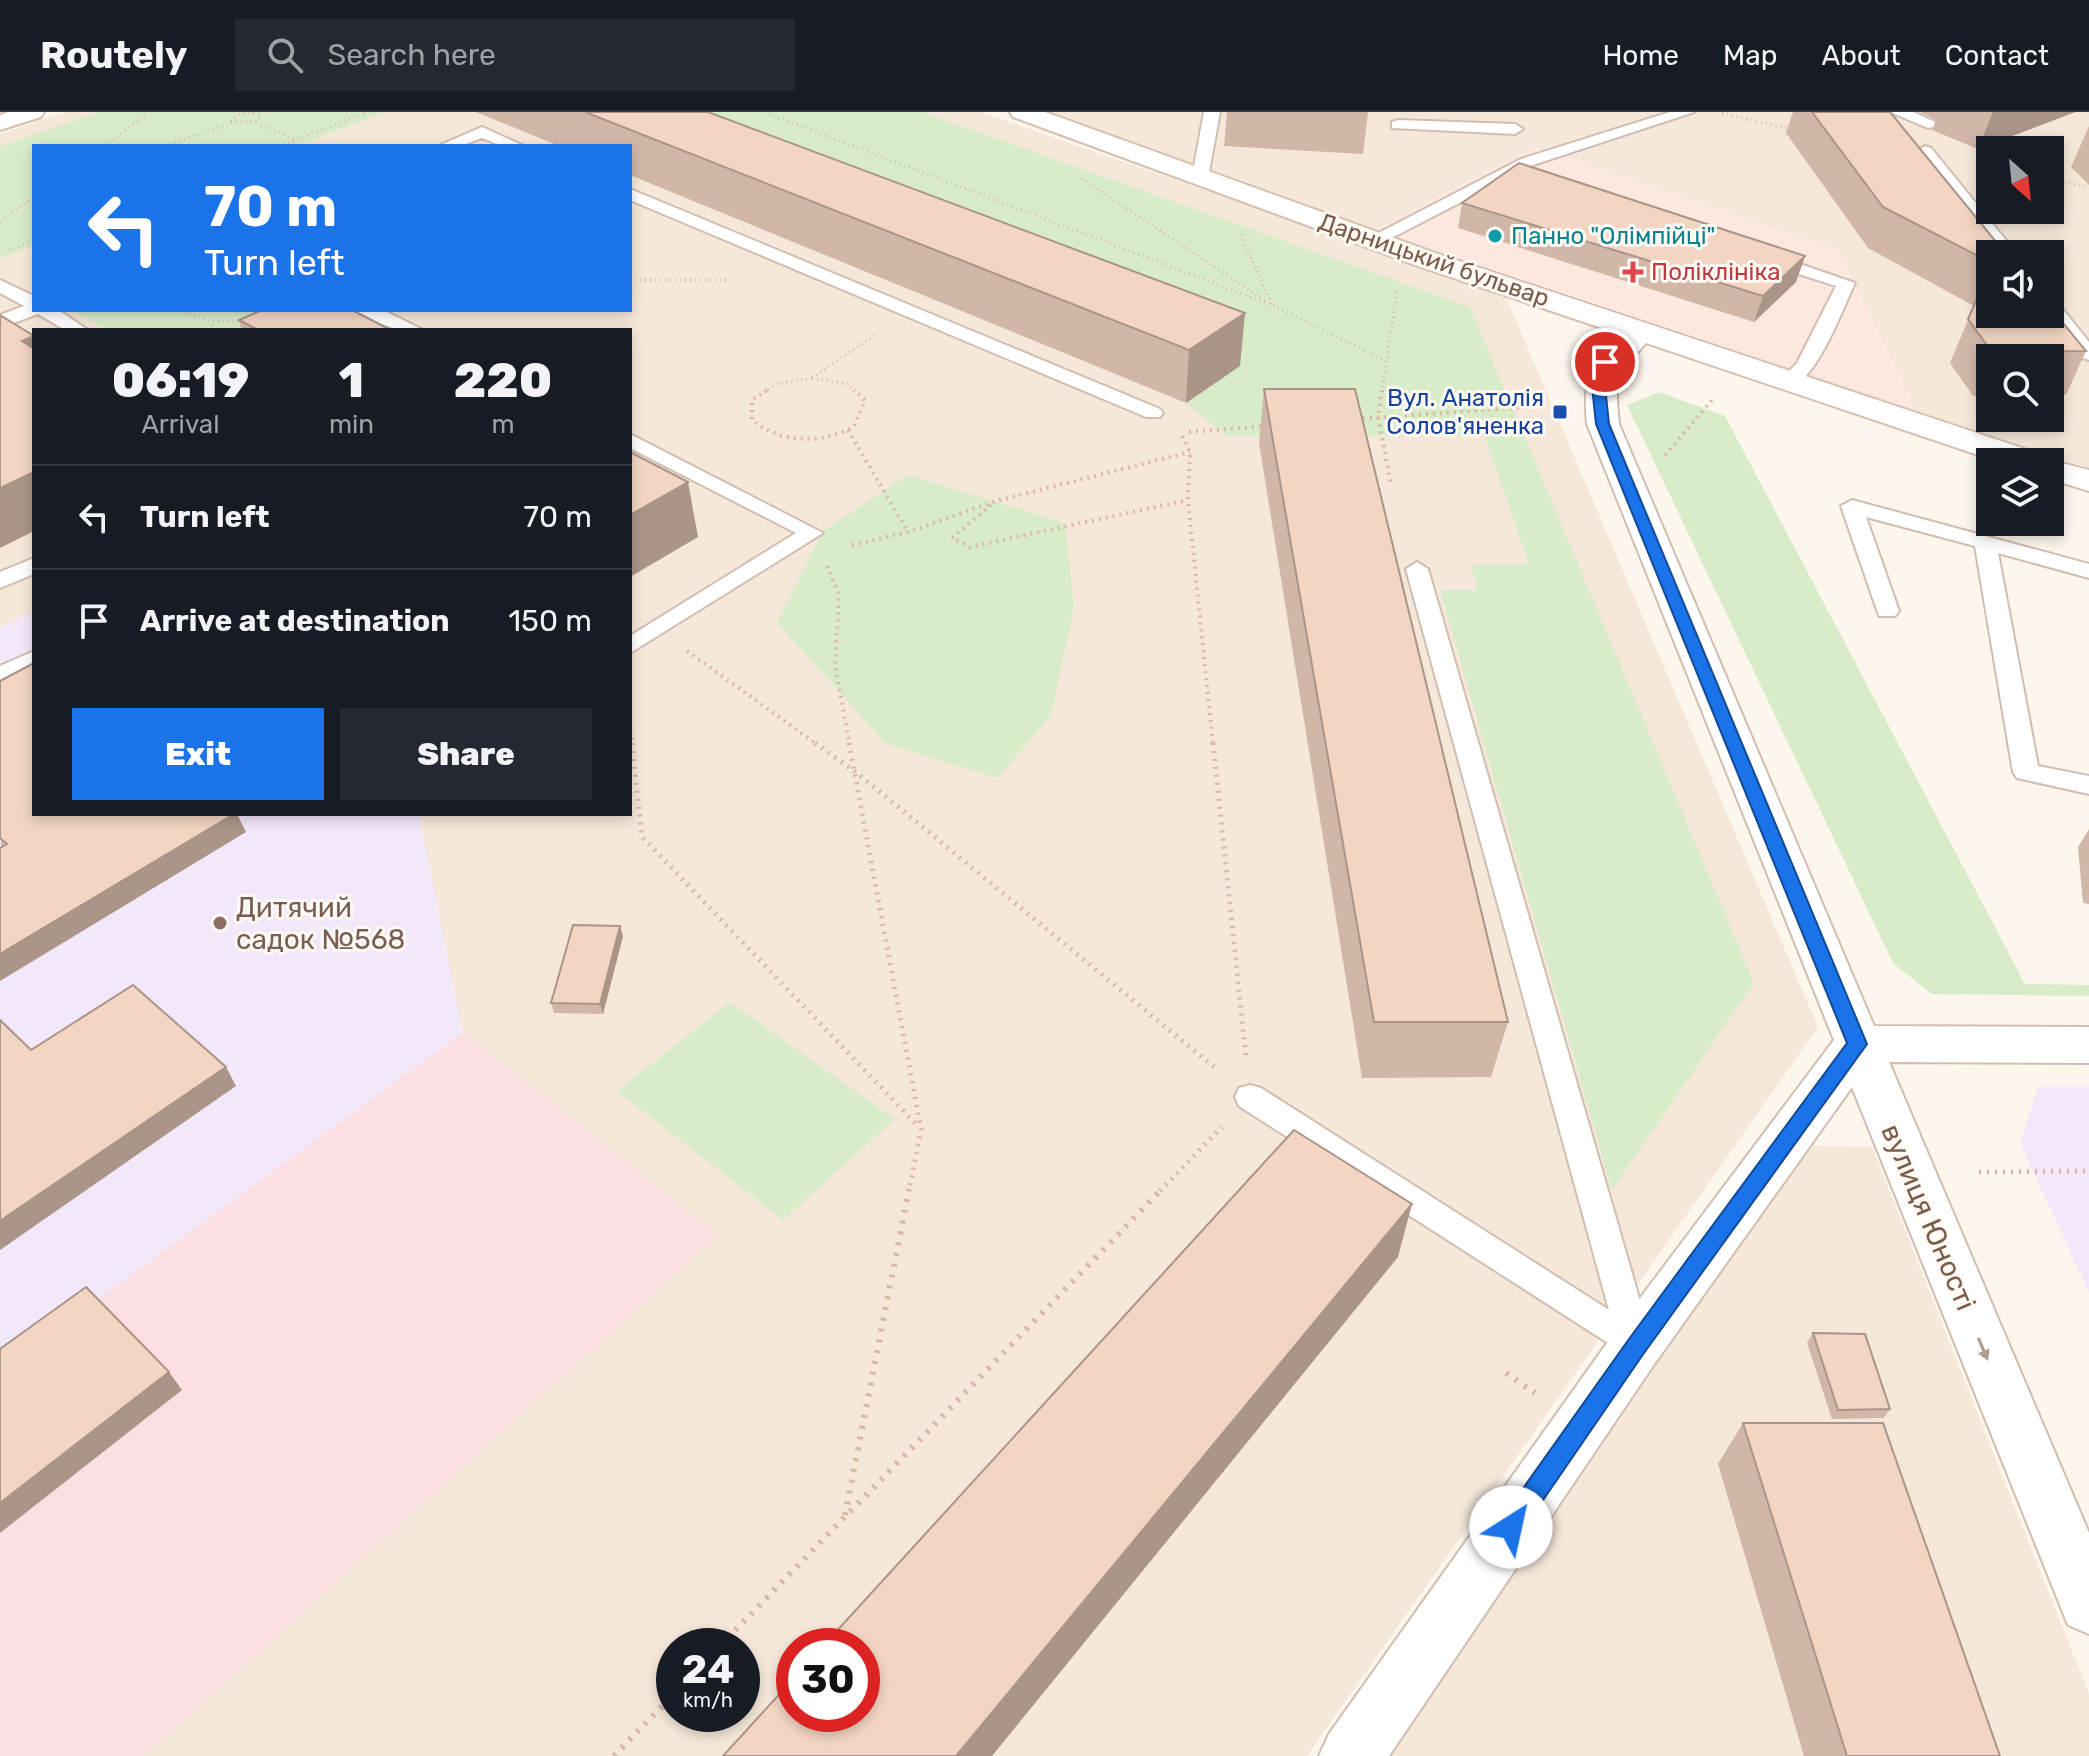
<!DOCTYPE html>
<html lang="en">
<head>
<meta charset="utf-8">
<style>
	:root { --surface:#171b24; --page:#242831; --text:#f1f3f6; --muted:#9ea1a6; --line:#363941; --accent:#1a73e8 }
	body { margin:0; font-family:Rubik,sans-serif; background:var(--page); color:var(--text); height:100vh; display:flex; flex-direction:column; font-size:30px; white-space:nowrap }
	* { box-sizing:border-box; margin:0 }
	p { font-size:26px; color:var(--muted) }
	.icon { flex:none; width:44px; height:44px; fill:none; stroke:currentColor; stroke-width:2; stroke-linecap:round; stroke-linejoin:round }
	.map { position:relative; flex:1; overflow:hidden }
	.sheet { position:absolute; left:32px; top:216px; width:600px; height:488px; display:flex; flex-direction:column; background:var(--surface); border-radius:0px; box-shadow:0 4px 12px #0003 }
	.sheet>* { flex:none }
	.top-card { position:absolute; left:32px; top:32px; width:600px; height:168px; border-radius:0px; box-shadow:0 4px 12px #0003; background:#1a73e8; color:#fff; overflow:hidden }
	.needle { width:52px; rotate:153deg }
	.fabs { position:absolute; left:1976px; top:24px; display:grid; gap:16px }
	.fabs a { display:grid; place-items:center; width:88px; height:88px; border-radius:0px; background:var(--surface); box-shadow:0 4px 12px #0003; font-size:40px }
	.speed { position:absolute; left:656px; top:1516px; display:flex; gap:16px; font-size:40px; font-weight:700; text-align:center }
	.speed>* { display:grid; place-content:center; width:104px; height:104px; border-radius:50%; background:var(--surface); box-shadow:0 4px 12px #0003; line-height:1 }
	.speed small { font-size:20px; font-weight:400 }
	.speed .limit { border:12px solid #d22; background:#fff; color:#111 }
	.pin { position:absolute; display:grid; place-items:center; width:68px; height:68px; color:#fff; margin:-34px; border:4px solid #fff; border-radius:50%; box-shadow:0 2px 8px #0007 }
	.me { position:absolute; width:88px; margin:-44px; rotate:35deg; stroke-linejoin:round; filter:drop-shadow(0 0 6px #0008) }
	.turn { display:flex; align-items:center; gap:28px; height:168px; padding:0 40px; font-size:36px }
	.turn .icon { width:104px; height:104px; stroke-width:2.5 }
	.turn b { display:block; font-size:56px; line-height:68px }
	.eta { display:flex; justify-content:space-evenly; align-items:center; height:136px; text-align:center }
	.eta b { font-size:48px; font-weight:800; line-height:56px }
	.button { display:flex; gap:16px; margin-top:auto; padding:16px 40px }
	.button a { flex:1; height:92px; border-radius:0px; background:var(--accent); color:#fff; font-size:32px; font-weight:800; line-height:92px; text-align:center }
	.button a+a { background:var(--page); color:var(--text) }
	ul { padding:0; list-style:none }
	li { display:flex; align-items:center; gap:24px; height:104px; padding:0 40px; border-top:2px solid var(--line) }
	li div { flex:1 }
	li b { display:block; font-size:30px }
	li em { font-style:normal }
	header { display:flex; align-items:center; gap:48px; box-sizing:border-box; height:112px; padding:0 40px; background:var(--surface); border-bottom:2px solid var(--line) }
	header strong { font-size:38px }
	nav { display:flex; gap:44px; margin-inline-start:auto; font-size:28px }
	.search { width:560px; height:72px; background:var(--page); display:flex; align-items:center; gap:20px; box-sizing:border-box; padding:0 28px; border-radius:0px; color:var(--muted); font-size:30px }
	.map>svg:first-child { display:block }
	.residential { fill:#f5e8da; fill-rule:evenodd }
	.commercial { fill:#fde8e0 }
	.education { fill:#f3e8fa }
	.medical { fill:#fbdfe3 }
	.green { fill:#d8ecc9 }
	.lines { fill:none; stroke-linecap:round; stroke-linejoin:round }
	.lane-casing { stroke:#d1beb0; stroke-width:4 }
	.street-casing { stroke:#d1beb0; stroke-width:4 }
	.secondary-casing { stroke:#d6c0b0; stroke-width:4 }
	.path-far3 { stroke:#d9b8a5; stroke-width:3; stroke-dasharray:1 4; stroke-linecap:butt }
	.path-far2 { stroke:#d9b8a5; stroke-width:4; stroke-dasharray:2 5; stroke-linecap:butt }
	.path-far1 { stroke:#d9b8a5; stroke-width:5; stroke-dasharray:2 6; stroke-linecap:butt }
	.path { stroke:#d9b8a5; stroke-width:6; stroke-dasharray:3 8; stroke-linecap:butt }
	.lane { fill:#fff; fill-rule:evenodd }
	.street { fill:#fff; fill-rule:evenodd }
	.secondary { fill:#fff; fill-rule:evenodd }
	.wall { fill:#d1b7a8 }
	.shaded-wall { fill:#aa9588 }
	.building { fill:#f3d5c3; stroke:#aa9588; stroke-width:2 }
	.oneway { fill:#af9d94 }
	.route { fill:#1a73e8; stroke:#114b97; stroke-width:2 }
	.culture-dot { fill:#0f9aa8; stroke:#fffaf3; stroke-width:3 }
	.health-dot { fill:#e0444e; stroke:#fffaf3; stroke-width:3 }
	.transit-dot { fill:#1a4fb4; stroke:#fffaf3; stroke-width:3 }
	.education-dot { fill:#8d6e63; stroke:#fffaf3; stroke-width:3 }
	.labels { text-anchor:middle; stroke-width:6; stroke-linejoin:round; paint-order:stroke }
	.far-culture-label { font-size:24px; fill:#0d838f; stroke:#fffaf3; text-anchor:start }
	.far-street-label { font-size:24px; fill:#7a5c4d; stroke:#fffaf3 }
	.far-health-label { font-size:24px; fill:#be3a42; stroke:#fffaf3; text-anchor:start }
	.far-transit-label { font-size:24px; fill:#164399; stroke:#fffaf3; text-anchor:end }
	.education-label { font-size:28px; fill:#785e54; stroke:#fffaf3; text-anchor:start }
	.street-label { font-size:28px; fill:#7a5c4d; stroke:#fffaf3 }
</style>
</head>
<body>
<header>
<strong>Routely</strong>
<div class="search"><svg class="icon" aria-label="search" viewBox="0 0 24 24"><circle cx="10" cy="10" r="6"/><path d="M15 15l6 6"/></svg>Search here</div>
<nav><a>Home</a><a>Map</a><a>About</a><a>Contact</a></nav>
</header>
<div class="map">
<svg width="2089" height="1644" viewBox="0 0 2089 1644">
	<rect width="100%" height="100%" fill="#fdf6ec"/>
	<path class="residential" d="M64 0H981L1505 183 1818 915 1307 1644H0V22ZM34 34H630V198H34ZM34 218H630V702H34ZM674 1534H742V1602H674ZM794 1534H862V1602H794Z
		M1045 0H2089V356L1917 301 1838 138 1534 35 1373 119ZM1990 38H2050V98H1990ZM1990 142H2050V202H1990ZM1990 246H2050V306H1990Z
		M1806 1033 1872 1035 2089 1582V1644H1373Z"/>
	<path class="commercial" d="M1534 35 1838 138 1917 301 1373 119Z"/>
	<path class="education" d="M34 499V702H419L463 921 0 1259V516Z
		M2038 975H2089V1180L2020 1032Z"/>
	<path class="medical" d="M463 921 717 1123 143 1644H0V1259Z"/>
	<path class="green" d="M100 0H385L296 34H34V133L0 146V34Z
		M592 0H922L1470 195 1754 871 1612 1078 1440 478H1478L1471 453 1529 452 1485 324H1227L1186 291 1239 253Z
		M71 198H326L279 218H108Z
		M1659 280 1725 304 2025 872 2089 873V884L1932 882 1893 851 1627 293Z
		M908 363 1065 411 1074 494 1051 603 998 666 886 632 777 510 823 419Z
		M730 890 895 1007 783 1108 617 979Z"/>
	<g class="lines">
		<defs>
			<path id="lane" d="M1204 0H1220L1208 65 1200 70 1192 65Z
				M1670 0H1694L1533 53 1380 132 1374 133 1365 128 1521 47Z
				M1890 0H1913L1942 13 1928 16Z
				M1398 8 1515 12 1523 17 1515 22 1392 16V10Z
				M482 15 524 34H502L482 26 461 34H438Z
				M1925 34 1931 36 2017 142H1999L1917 39Z
				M630 77 1160 297 1163 301 1160 305H1146L630 88Z
				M1765 140 1855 171C1843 196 1817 268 1790 275L1780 269 1797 251 1836 174 1759 149V141Z
				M0 168 34 184V198H58L88 218H65L38 202 0 216V203L24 194 0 181Z
				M2050 188 2057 190 2089 230V248L2082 246 2047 202H2050Z
				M340 198H383L423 218H399L360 205 322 218H297Z
				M630 322 823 421 630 541V524L796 421 630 336Z
				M1852 388 2089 452V466L1998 441 2038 654 2089 664V682L2017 666 2013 660 1975 434 1866 405 1899 499 1895 504H1879L1841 394Z
				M34 446V462L0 476V460Z
				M1417 450 1428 457 1653 1234 1648 1245 1636 1249 1239 994 1235 985 1239 976 1250 973 1261 976 1609 1198 1406 457Z
				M34 539V556L0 572V554Z"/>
			<path id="street" d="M1639 211 1650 214 1654 220C1622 266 1612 245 1619 312L1874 914 2089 915V951L1889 950 2089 1421V1522L2068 1513 1852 975 1655 1251 1389 1644H1319L1329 1622 1617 1217 1834 928 1587 312C1584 277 1585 254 1612 229 1621 220 1627 214 1639 211Z"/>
			<path id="secondary" d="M8 0H44L41 5 0 18V3Z
				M1010 0H1045L1435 141 2043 343 2046 347 2089 358V379L2050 367V350H1999L1415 153 1013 5Z"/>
		</defs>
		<use href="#lane" class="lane-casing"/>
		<use href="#street" class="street-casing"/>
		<use href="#secondary" class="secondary-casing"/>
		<path class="path-far3" d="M254 0 261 4 255 10 231 9 240 2Z
			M764 0 1274 194 1386 249
			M1722 1 1794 18
			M256 10 294 27
			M105 34 148 0
			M165 34 233 11
			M279 34 368 0
			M1081 66 1266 189
			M2050 66 2089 75
			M0 110 34 85
			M1240 123 1273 193
			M9 138 34 128
			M630 168H733
			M180 198 210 209H244
			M209 218 214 210
			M812 266 847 272 856 280
			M812 266 875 223
			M764 280 776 272 812 266
			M1382 280 1397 177"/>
		<path class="path-far2" d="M767 278 752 288V308C779 331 823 333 854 314L865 288 854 278
			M1382 278 1378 305 1391 373
			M1356 307 1528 295
			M848 318 908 420
			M1189 320 1266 314
			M1182 324 1190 340 1188 388 1213 633
			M1665 343 1713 287
			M991 393 952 426 970 435 1188 388
			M852 433 908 420 996 389 1190 340
			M827 454 839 482 835 554 850 633
			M687 539 818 633
			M630 612 632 633"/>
		<path class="path-far1" d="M632 631 642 725 919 1015
			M815 631 857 661 1219 959
			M849 631 921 1017 909 1079
			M1213 631 1246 945
			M1979 1060 2089 1059
			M1160 1079 1222 1015"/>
		<path class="path" d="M1506 1261 1535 1281
			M845 1403 909 1077
			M720 1534 1162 1077
			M614 1644 674 1582"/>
		<use href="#lane" class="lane"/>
		<use href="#street" class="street"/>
		<use href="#secondary" class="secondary"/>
	</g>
	<path class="wall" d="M476 0H708L1240 254 1186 291 630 63V34H559Z
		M1227 0H1368L1363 42 1224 34Z
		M1793 0H1890L1990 142V202L2086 239 2066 283H2050V246H1990V284H1973L1950 251 1974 194 1868 136 1786 21Z
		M1920 0H2075L1978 37 1932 18 1936 8Z
		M2089 14V73L2071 55Z
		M1462 91 1805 144 1796 170 1754 210 1458 116Z
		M239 208 391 218H242Z
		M1264 277 1508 910 1491 965 1362 966 1259 331Z
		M0 569 246 720 1 736Z
		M2089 717V792L2083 791 2078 735Z
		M620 814 623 824 603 902 554 901 551 891Z
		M1813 1221 1890 1297 1884 1306 1832 1307 1807 1231Z
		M1743 1311 2000 1644H1804L1718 1352Z"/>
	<path class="shaded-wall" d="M1993 0H2075L1978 37Z
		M1805 144 1796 170 1754 210 1763 184Z
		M1245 201 1240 254 1186 291 1189 238Z
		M34 225V255L22 229Z
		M34 360V419L0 436V376Z
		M688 370 698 425 630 465V403Z
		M234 702H237L246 720 0 869V842Z
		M620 814 623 824 603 902 600 892Z
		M226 955 236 974 0 1138V1109Z
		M1412 1092 1398 1145 992 1644H956Z
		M169 1260 182 1278 0 1421V1391Z"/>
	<path class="building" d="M585 0H708L1245 201 1189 238Z
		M1812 0H1890L2006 142H1990V150L1883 95Z
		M1519 51 1805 144 1763 184 1462 91Z
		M1990 156V202H2050V195L2086 239 1992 240 1968 207Z
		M262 198H352L391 218H258L239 208Z
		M0 203 34 224 22 229 34 237V360L0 376Z
		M1264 277H1355L1508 910H1374Z
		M630 340 688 370 630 403Z
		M34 551V702H234L0 842V736L7 732 0 726V569Z
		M573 813 620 814 600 892 551 891Z
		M133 873 226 955 0 1109V908L31 938Z
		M1294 1018 1412 1092 956 1644H723L794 1566V1602H862V1534H823Z
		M86 1175 169 1260 0 1391V1237Z
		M1813 1221 1865 1222 1890 1297 1838 1298Z
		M1743 1311H1883L2000 1644H1847Z"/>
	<defs><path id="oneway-solid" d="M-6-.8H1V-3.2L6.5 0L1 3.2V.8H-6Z" transform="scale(2)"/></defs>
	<use class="oneway" href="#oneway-solid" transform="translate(1983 1237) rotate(67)"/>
	<path class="route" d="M1605 246 1611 250 1605 274 1609 312 1867 932 1644 1241 1519 1423 1511 1426 1502 1423 1499 1415 1502 1406 1629 1227 1847 931 1596 312 1592 274 1599 250Z"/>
	<circle class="culture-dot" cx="1495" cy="124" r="8"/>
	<path class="health-dot" d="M1629 148h8v8h8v8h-8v8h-8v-8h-8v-8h8z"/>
	<rect class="transit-dot" x="1552" y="292" width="16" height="16" rx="4"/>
	<circle class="education-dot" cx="220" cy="811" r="8"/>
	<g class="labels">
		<g class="far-culture-label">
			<text x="1511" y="132">Панно "Олімпійці"</text>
		</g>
		<g class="far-street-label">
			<text transform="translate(1434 148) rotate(19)" y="8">Дарницький бульвар</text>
		</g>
		<g class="far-health-label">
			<text x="1651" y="168">Поліклініка</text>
		</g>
		<g class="far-transit-label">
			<text x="1544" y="294">Вул. Анатолія<tspan x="1544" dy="28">Солов'яненка</tspan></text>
		</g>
		<g class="education-label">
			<text x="236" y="805">Дитячий<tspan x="236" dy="32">садок №568</tspan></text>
		</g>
		<g class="street-label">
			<text transform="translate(1929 1105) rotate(67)" y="10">вулиця Юності</text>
		</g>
	</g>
</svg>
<div class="fabs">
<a><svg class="needle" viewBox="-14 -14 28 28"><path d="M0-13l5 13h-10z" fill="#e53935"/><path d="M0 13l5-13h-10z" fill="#9ea1a6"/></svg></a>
<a><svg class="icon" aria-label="sound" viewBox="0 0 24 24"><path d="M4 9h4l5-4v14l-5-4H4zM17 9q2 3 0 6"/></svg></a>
<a><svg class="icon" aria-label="search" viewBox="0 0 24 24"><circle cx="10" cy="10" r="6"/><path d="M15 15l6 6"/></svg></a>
<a><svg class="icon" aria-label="layers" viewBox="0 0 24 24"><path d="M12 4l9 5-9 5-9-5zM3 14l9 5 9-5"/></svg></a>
</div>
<div class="speed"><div>24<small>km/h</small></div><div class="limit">30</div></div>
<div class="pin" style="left:1605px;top:250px;background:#d93025"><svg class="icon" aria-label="arrive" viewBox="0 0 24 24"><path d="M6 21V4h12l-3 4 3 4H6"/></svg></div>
<svg class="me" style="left:1511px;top:1415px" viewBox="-20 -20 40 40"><circle r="19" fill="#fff"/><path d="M0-13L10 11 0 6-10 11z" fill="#1a73e8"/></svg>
<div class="top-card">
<div class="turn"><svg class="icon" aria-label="left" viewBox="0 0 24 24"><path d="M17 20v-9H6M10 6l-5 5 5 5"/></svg><div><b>70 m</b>Turn left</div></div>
</div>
<section class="sheet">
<div class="eta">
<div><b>06:19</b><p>Arrival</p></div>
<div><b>1</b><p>min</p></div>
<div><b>220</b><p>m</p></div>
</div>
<ul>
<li><svg class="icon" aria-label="left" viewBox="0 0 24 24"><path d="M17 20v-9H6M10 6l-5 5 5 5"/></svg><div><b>Turn left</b></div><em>70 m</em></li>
<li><svg class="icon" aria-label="arrive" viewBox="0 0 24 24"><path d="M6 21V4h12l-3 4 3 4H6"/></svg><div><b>Arrive at destination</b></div><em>150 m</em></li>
</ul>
<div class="button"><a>Exit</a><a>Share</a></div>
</section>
</div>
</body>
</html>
